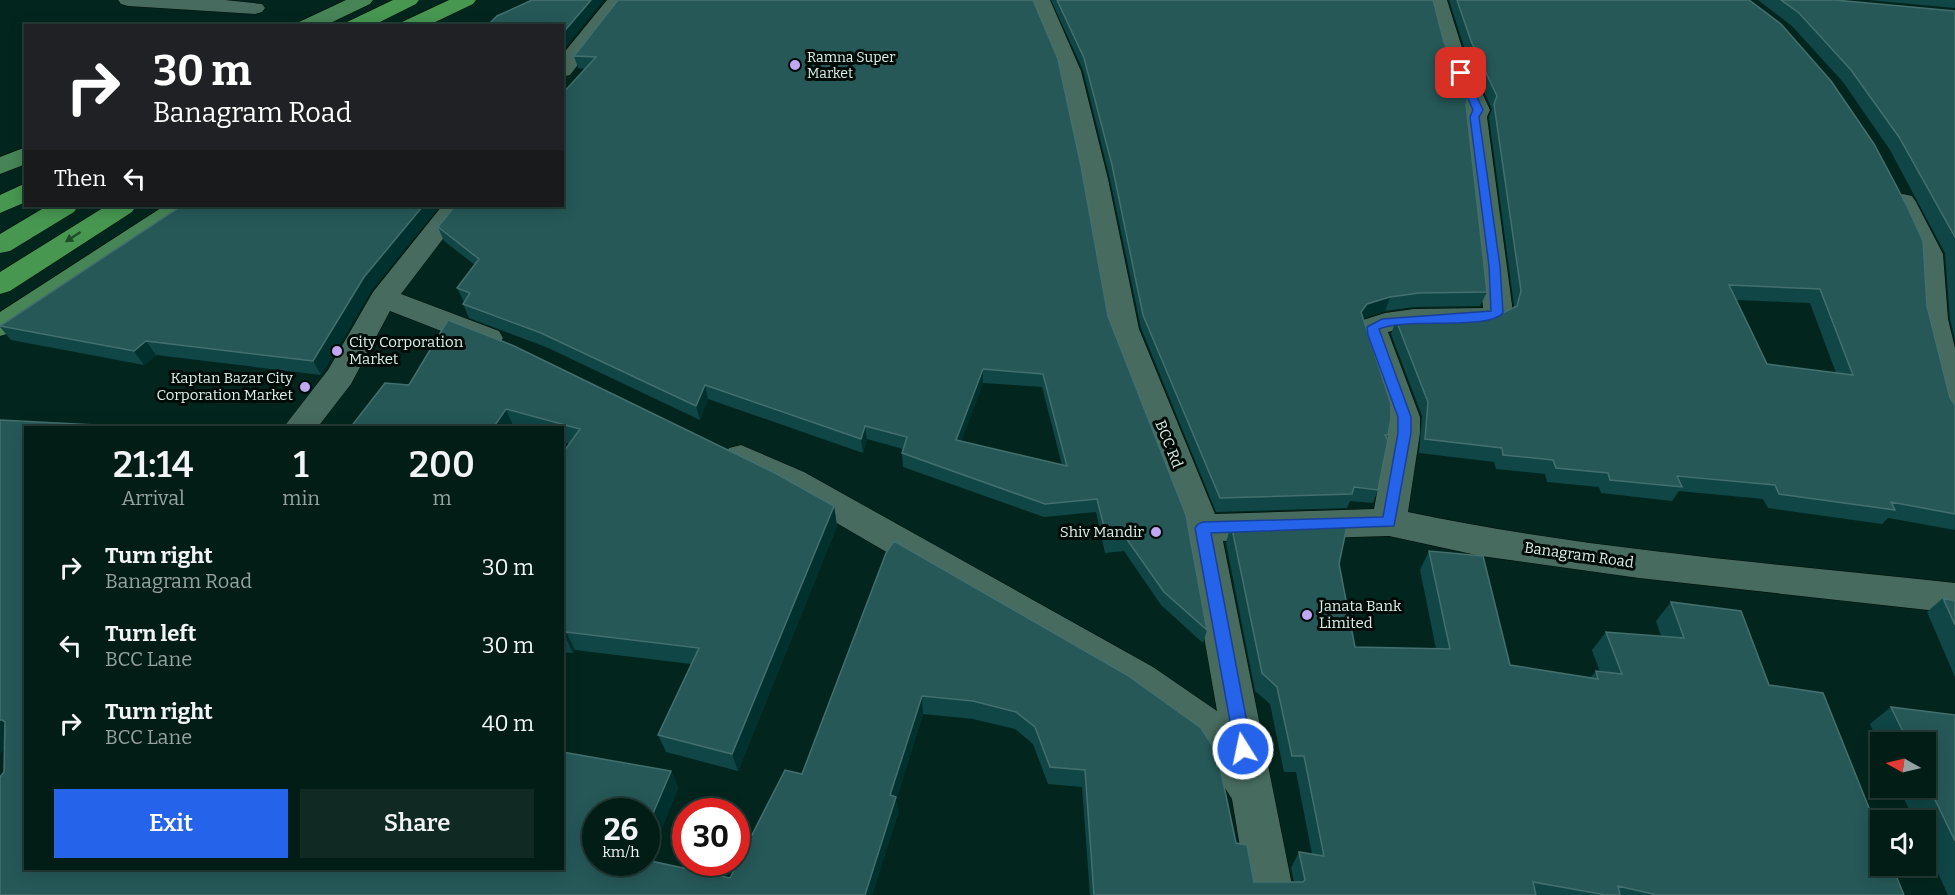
<!DOCTYPE html>
<html lang="en">
<head>
<meta charset="utf-8">
<style>
	:root { --surface:#021c16; --page:#102923; --text:#f1f3f6; --muted:#96a1a1; --line:#233a35; --accent:#2563eb }
	body { margin:0; font-family:Bitter,serif; background:var(--page); color:var(--text); height:100vh; display:flex; flex-direction:column; font-size:22px; white-space:nowrap }
	* { box-sizing:border-box; margin:0 }
	p { font-size:20px; color:var(--muted) }
	.icon { flex:none; width:33px; height:33px; fill:none; stroke:currentColor; stroke-width:2; stroke-linecap:round; stroke-linejoin:round }
	.map { position:relative; flex:1; overflow:hidden }
	.panel { position:absolute; left:24px; top:426px; width:540px; height:444px; display:flex; flex-direction:column; background:var(--surface); border-radius:0px; box-shadow:0 3px 15px #0003,0 0 0 2px var(--line) }
	.panel>* { flex:none }
	.banner { position:absolute; left:24px; top:24px; width:540px; height:183px; border-radius:0px; box-shadow:0 3px 15px #0003,0 0 0 2px var(--line); background:#202124; color:#fff; overflow:hidden }
	.needle { width:39px; rotate:278deg }
	.controls { position:absolute; left:1870px; top:732px; display:grid; gap:12px }
	.controls a { display:grid; place-items:center; width:66px; height:66px; border-radius:0px; background:var(--surface); box-shadow:0 3px 15px #0003,0 0 0 2px var(--line); font-size:30px }
	.speed { position:absolute; left:582px; top:798px; display:flex; gap:12px; font-size:30px; font-weight:700; text-align:center }
	.speed>* { display:grid; place-content:center; width:78px; height:78px; border-radius:50%; background:var(--surface); box-shadow:0 3px 15px #0003,0 0 0 2px var(--line); line-height:1 }
	.speed small { font-size:15px; font-weight:400 }
	.speed .limit { border:9px solid #d22; background:#fff; color:#111 }
	.pin { position:absolute; display:grid; place-items:center; width:51px; height:51px; color:#fff; margin:-26px; border-radius:12px; box-shadow:0 3px 9px #0006 }
	.me { position:absolute; width:66px; margin:-33px; rotate:350deg; stroke-linejoin:round; filter:drop-shadow(0 0 4px #0008) }
	.turn { display:flex; align-items:center; gap:21px; height:126px; padding:0 30px; font-size:27px }
	.turn .icon { width:78px; height:78px; stroke-width:2.5 }
	.turn b { display:block; font-size:42px; line-height:51px }
	.then { display:flex; align-items:center; height:57px; padding:0 30px; background:#0003; gap:12px; font-size:22px }
	.eta { display:flex; justify-content:space-evenly; align-items:center; height:102px; text-align:center }
	.eta b { font-size:36px; font-weight:600; line-height:42px }
	.primary-button { display:flex; gap:12px; margin-top:auto; padding:12px 30px }
	.primary-button a { flex:1; height:69px; border-radius:0px; background:var(--accent); color:#fff; font-size:24px; font-weight:600; line-height:69px; text-align:center }
	.primary-button a+a { background:var(--page); color:var(--text) }
	ul { padding:0; list-style:none }
	li { display:flex; align-items:center; gap:18px; height:78px; padding:0 30px }
	li div { flex:1 }
	li b { display:block; font-size:22px }
	li em { font-style:normal }
	.map>svg:first-child { display:block }
	.lines { fill:none; stroke-linecap:round; stroke-linejoin:round }
	.minor-casing { stroke:#000d07; stroke-width:1 }
	.major-casing { stroke:#000d07; stroke-width:1 }
	.highway-casing { stroke:#000d07; stroke-width:1 }
	.minor { fill:#476b5f; fill-rule:evenodd }
	.major { fill:#478557; fill-rule:evenodd }
	.highway { fill:#479751; fill-rule:evenodd }
	.wall { fill:#104646; fill-rule:evenodd }
	.shaded-wall { fill:#01312e }
	.building { fill:#265858; stroke:#43706e; stroke-width:1.5; fill-rule:evenodd }
	.oneway { fill:#204b29 }
	.route { fill:#2563eb; stroke:#184099; stroke-width:1.5 }
	.poi-dot { fill:#c2a8f3; stroke:#010c08; stroke-width:2 }
	.labels { text-anchor:middle; stroke-width:6; stroke-linejoin:round; paint-order:stroke }
	.far-poi-label { font-size:14px; fill:#dcefe8; stroke:#010c08; text-anchor:start }
	.poi-label { font-size:15px; fill:#dcefe8; stroke:#010c08; text-anchor:start }
	.street-label { font-size:15px; fill:#dcefe8; stroke:#010c08 }
</style>
</head>
<body>
<div class="map">
<svg width="1955" height="895" viewBox="0 0 1955 895">
	<rect width="100%" height="100%" fill="#02261d"/>
	<g class="lines">
		<defs>
			<path id="minor" d="M118 0H225L262 4 265 8 262 12 255 14 128 6 121 4Z
				M607 0H628L570 75 562 77V55Z
				M1030 0H1050L1081 71 1108 179 1139 329 1215 514 1374 509 1388 433V417L1358 327 1363 320 1385 313 1414 309 1483 308 1463 117 1466 110 1442 54 1427 0H1447L1464 54 1490 110 1487 117 1512 305C1512 312 1511 317 1505 321 1486 333 1418 324 1388 332L1420 417V433L1408 512C1588 550 1773 563 1955 583V613L1639 578 1481 556 1389 536 1223 541 1294 895H1248L1232 799 1197 744 1125 691 780 490 729 466 724 457 729 448 741 445 804 472 1153 667 1217 711 1185 528 1109 329 1082 179 1059 71Z
				M1903 194 1912 196 1916 202 1943 254 1948 319 1955 348V422L1944 419 1939 411 1918 319 1915 254 1890 202 1894 196Z
				M442 206H468L401 294 499 331 503 338 499 345 488 348 477 345 390 311 351 384 317 428H283L328 370 373 292Z"/>
			<path id="major" d="M346 0H373L370 4 324 26H296L299 22Z
				M26 147V164L0 174V157Z
				M164 206H194L190 212 10 333 0 336V312Z"/>
			<path id="highway" d="M393 0H419L416 4 372 26H344L347 22Z
				M449 0H476L473 4 427 26H399L402 22Z
				M26 183V202L0 213V195Z
				M47 206H78L74 212 10 251 0 253V234Z
				M106 206H136L132 212 10 291 0 294V272Z"/>
		</defs>
		<use href="#minor" class="minor-casing"/>
		<use href="#major" class="major-casing"/>
		<use href="#highway" class="highway-casing"/>
		<use href="#minor" class="minor"/>
		<use href="#major" class="major"/>
		<use href="#highway" class="highway"/>
	</g>
	<path class="wall" d="M618 0 1108 316 1207 630 1203 643 1161 605 1124 551 1105 553 1096 512 1044 517 903 467 902 453 903 449 867 439 863 453 708 399 700 420 546 347 469 318 463 304 464 302 457 288 475 265 444 241 438 227 562 206 585 69 578 68 574 56ZM983 383 1042 387 1062 465 961 441Z
		M1051 0H1433L1444 42 1466 104 1487 292 1480 306 1414 307 1385 311 1363 318 1388 435 1387 438 1378 490 1373 503 1350 501 1347 508 1216 512 1141 328 1110 179 1083 70Z
		M1449 0H1749L1927 306 1950 398 1955 405V530L1888 518 1882 524 1768 508 1763 499 1679 491 1672 501 1601 493 1599 487 1547 482 1545 474 1496 469 1494 462 1419 453 1422 416 1391 334 1396 320 1503 313 1514 307V305L1489 117 1492 109 1466 53ZM1736 300 1810 303 1836 373 1767 364Z
		M1758 0H1835L1955 11V339L1950 319 1945 253 1890 150 1843 82 1792 26Z
		M1868 0H1955V8Z
		M371 291 321 375 156 355 144 365 11 340 0 327V325Z
		M448 320 834 506 837 526 738 771 666 752 658 735 691 664 575 650 573 653 562 652V454L570 444 562 442V428H350L409 385Z
		M0 420 26 868 671 771 678 788 649 860 730 878 802 774 886 553 1236 843 1254 882H1294L1291 868 1299 852 1312 854 1296 772H1284L1270 704 1255 691 1226 543 1231 524 1339 564 1355 647 1436 649 1420 570 1429 551 1510 665 1590 678 1596 671 1600 672 1592 650 1606 632 1661 636 1656 621 1671 602 1769 685 1904 895H1090L1082 787 1048 784 1033 744 1015 729 973 719 923 714 896 800 898 813 872 895H0L5 748 0 753Z
		M1943 598 1955 601V677L1927 612Z
		M1891 707 1955 715V895H1948L1926 847V820H1914L1899 788H1926V742H1881V749L1870 724Z"/>
	<path class="shaded-wall" d="M591 0H604L562 51V34Z
		M423 206H440L371 291 321 375 313 361 364 277Z
		M1390 297 1385 311 1362 318 1361 312 1367 304Z
		M146 341 156 355 144 365 134 351Z
		M983 369V383L957 454 956 440Z
		M705 385 708 399 700 420 696 406Z
		M506 409 514 428H493Z
		M865 426 867 439 863 453 861 439Z
		M834 506 837 526 738 771 732 754Z
		M566 632 575 650 573 653 564 634Z
		M922 696 923 714 896 800 898 813 872 895H865L890 795Z
		M0 720H2L25 737 10 742 0 753Z
		M671 771 678 788 645 873 646 862V830Z"/>
	<path class="building" d="M532 0H591L562 34V26H487L497 16Z
		M618 0H1033L1058 59 1081 166 1108 316 1186 515 1207 630 1164 592 1126 538 1107 539 1097 499 1045 504 902 453 907 437 865 426 861 439 705 385 696 406 541 333 463 304 470 293 457 288 479 259 438 227 455 206H562V94L596 57 574 56ZM983 369 1043 374 1067 466 956 440Z
		M1057 0H1433L1444 42 1468 97 1466 104 1487 292 1419 293 1390 297 1367 304 1361 312 1391 404V419L1388 435H1385L1388 440 1378 490 1354 487 1352 494 1220 498 1143 315 1112 165 1084 58Z
		M1457 0H1749L1781 24 1831 81 1874 144 1907 206 1923 241 1927 306 1950 398 1955 405V514L1891 502 1895 510 1779 494 1775 485 1677 476 1682 487 1610 480 1608 473 1556 468 1553 460 1503 455 1502 448 1425 439 1428 402 1396 320 1503 313 1517 306 1521 291 1494 104 1497 96 1471 41ZM1729 285 1820 289 1853 375 1767 364Z
		M1781 0H1835L1955 11V237L1899 137 1851 70 1799 13Z
		M181 206H423L364 277 313 361 146 341 134 351 0 326Z
		M448 320 514 346 775 473 834 506 732 754 658 735 699 648 566 632 564 634H562V454L580 429 506 409 493 428H350L385 383 409 385Z
		M0 420 154 428H26V868H562V752L671 771 646 830V812H596V862H646V860L730 878 785 770 802 774 886 553 894 541 1127 675 1201 728 1217 753 1236 843 1247 845 1254 882H1303L1305 880 1299 852 1324 856 1304 756H1292L1277 687 1262 673 1231 524 1348 521 1339 564 1355 647 1450 649 1429 551 1483 556 1510 665 1598 679 1596 671 1622 674 1606 632 1684 638 1671 602 1741 611 1769 685 1823 693 1881 838V866H1892L1904 895H1657L1618 886 1620 895H1606L1533 882 1536 895H1094L1085 770 1050 767 1035 727 1016 712 973 701 922 696 890 795 896 797 865 895H0V777L4 772 5 722 2 720H0Z
		M1943 598 1955 601V625Z
		M1891 707 1955 715V841L1926 781V742H1908Z"/>
	<defs><path id="oneway-solid" d="M-6-.8H1V-3.2L6.5 0L1 3.2V.8H-6Z" transform="scale(1.5)"/></defs>
	<use class="oneway" href="#oneway-solid" transform="translate(73 237) rotate(147)"/>
	<path class="route" d="M1458 71 1466 73 1483 110 1479 117 1500 266 1503 313C1487 331 1407 317 1379 329L1411 417V433L1394 526 1211 533 1252 749 1249 755 1243 757 1237 755 1235 749 1195 528 1198 524 1203 522 1383 517 1398 433V417L1368 335 1367 327 1382 319 1491 311 1489 266 1470 117 1473 110 1457 73Z"/>
	<g class="poi-dot">
		<circle cx="795" cy="65" r="6"/>
		<circle cx="337" cy="351" r="6"/>
		<circle cx="305" cy="387" r="6"/>
		<circle cx="1156" cy="532" r="6"/>
		<circle cx="1307" cy="615" r="6"/>
	</g>
	<g class="labels">
		<g class="far-poi-label">
			<text x="807" y="62">Ramna Super<tspan x="807" dy="16">Market</tspan></text>
		</g>
		<g class="poi-label">
			<text x="349" y="347">City Corporation<tspan x="349" dy="17">Market</tspan></text>
			<text x="293" y="383" text-anchor="end">Kaptan Bazar City<tspan x="293" dy="17">Corporation Market</tspan></text>
			<text x="1144" y="537" text-anchor="end">Shiv Mandir</text>
			<text x="1319" y="611">Janata Bank<tspan x="1319" dy="17">Limited</tspan></text>
		</g>
		<g class="street-label">
			<text transform="translate(1169 444) rotate(68)" y="5">BCC Rd</text>
			<text transform="translate(1579 555) rotate(8)" y="5">Banagram Road</text>
		</g>
	</g>
</svg>
<div class="controls">
<a><svg class="needle" viewBox="-14 -14 28 28"><path d="M0-13l5 13h-10z" fill="#e53935"/><path d="M0 13l5-13h-10z" fill="#96a1a1"/></svg></a>
<a><svg class="icon" aria-label="sound" viewBox="0 0 24 24"><path d="M4 9h4l5-4v14l-5-4H4zM17 9q2 3 0 6"/></svg></a>
</div>
<div class="speed"><div>26<small>km/h</small></div><div class="limit">30</div></div>
<div class="pin" style="left:1461px;top:73px;background:#d93025"><svg class="icon" aria-label="arrive" viewBox="0 0 24 24"><path d="M6 21V4h12l-3 4 3 4H6"/></svg></div>
<svg class="me" style="left:1243px;top:749px" viewBox="-20 -20 40 40"><circle r="17" fill="#2563eb" stroke="#fff" stroke-width="3"/><path d="M0-11L8 9 0 5-8 9z" fill="#fff"/></svg>
<div class="banner">
<div class="turn"><svg class="icon" aria-label="right" viewBox="0 0 24 24"><path d="M7 20v-9h11M14 6l5 5-5 5"/></svg><div><b>30 m</b>Banagram Road</div></div>
<div class="then">Then<svg class="icon" aria-label="left" viewBox="0 0 24 24"><path d="M17 20v-9H6M10 6l-5 5 5 5"/></svg></div>
</div>
<section class="panel">
<div class="eta">
<div><b>21:14</b><p>Arrival</p></div>
<div><b>1</b><p>min</p></div>
<div><b>200</b><p>m</p></div>
</div>
<ul>
<li><svg class="icon" aria-label="right" viewBox="0 0 24 24"><path d="M7 20v-9h11M14 6l5 5-5 5"/></svg><div><b>Turn right</b><p>Banagram Road</p></div><em>30 m</em></li>
<li><svg class="icon" aria-label="left" viewBox="0 0 24 24"><path d="M17 20v-9H6M10 6l-5 5 5 5"/></svg><div><b>Turn left</b><p>BCC Lane</p></div><em>30 m</em></li>
<li><svg class="icon" aria-label="right" viewBox="0 0 24 24"><path d="M7 20v-9h11M14 6l5 5-5 5"/></svg><div><b>Turn right</b><p>BCC Lane</p></div><em>40 m</em></li>
</ul>
<div class="primary-button"><a>Exit</a><a>Share</a></div>
</section>
</div>
</body>
</html>
